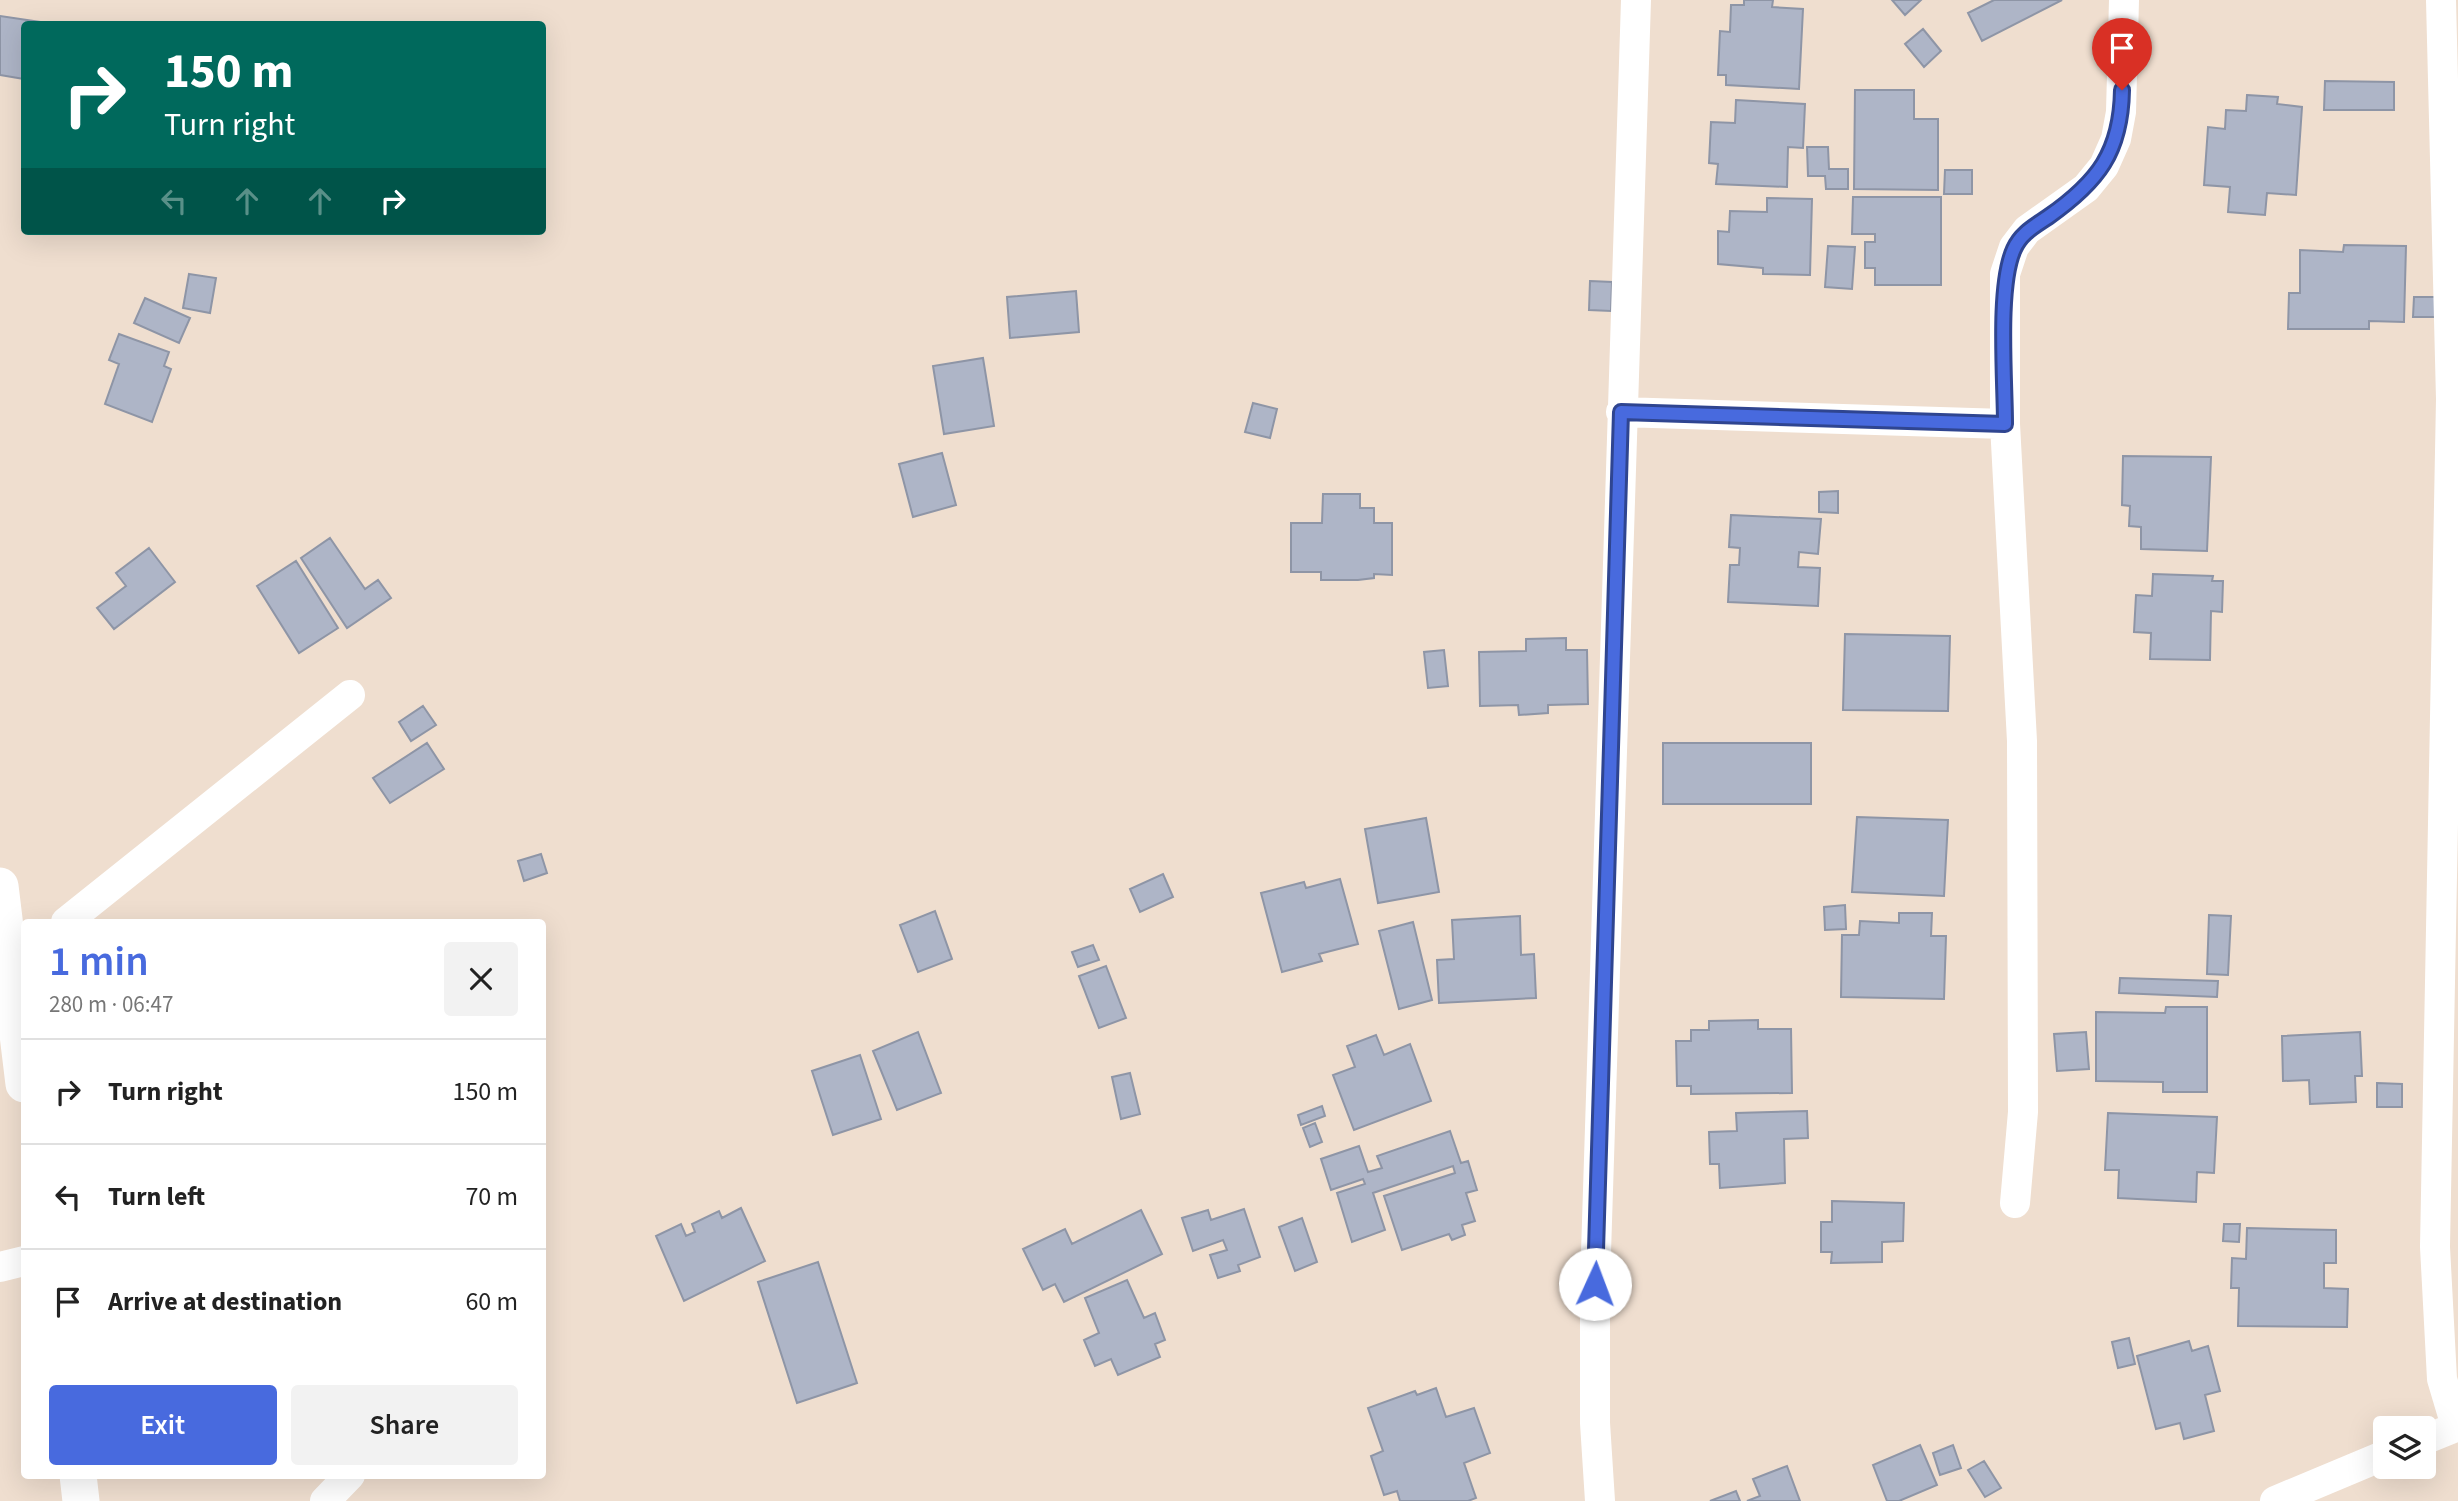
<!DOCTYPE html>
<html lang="en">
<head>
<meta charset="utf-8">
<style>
	:root { --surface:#fff; --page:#f2f2f2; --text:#222; --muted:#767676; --line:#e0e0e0; --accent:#486ade }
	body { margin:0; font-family:"Source Sans 3",sans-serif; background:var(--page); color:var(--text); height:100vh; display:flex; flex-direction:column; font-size:26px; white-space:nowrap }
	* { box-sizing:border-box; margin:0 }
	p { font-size:23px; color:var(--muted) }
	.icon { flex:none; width:38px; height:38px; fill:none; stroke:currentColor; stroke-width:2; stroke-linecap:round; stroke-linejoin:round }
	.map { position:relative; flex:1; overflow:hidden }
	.details { position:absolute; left:21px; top:919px; width:525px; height:560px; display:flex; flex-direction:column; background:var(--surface); border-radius:7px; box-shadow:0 7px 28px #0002 }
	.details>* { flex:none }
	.guide { position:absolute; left:21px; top:21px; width:525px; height:214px; border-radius:7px; box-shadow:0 7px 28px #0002; background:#00695c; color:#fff; overflow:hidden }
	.controls { position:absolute; left:2373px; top:1416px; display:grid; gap:14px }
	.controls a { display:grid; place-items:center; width:63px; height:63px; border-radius:7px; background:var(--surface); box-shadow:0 7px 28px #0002; font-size:35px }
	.pin { position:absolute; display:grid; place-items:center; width:60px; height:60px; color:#fff; margin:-72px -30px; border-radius:50% 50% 50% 0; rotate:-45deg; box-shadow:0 0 7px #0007 }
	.pin .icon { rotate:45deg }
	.me { position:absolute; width:77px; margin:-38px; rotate:2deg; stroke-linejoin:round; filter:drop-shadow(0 0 5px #0008) }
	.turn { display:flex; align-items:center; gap:24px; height:147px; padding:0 28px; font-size:32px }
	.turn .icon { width:91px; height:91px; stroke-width:2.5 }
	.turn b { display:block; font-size:49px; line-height:60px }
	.lanes { display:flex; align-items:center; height:66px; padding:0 28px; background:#0003; justify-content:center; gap:35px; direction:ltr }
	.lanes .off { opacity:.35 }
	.round { display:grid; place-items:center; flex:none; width:74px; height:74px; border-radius:7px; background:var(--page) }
	.headline { display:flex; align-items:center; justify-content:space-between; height:119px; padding:0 28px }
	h1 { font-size:42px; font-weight:600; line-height:52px; color:var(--accent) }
	.primary-button { display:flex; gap:14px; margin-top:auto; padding:14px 28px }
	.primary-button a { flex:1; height:80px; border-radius:7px; background:var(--accent); color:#fff; font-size:28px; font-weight:600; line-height:80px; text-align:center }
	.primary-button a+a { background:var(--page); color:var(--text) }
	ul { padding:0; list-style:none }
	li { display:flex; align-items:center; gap:21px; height:105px; padding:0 28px; border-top:2px solid var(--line) }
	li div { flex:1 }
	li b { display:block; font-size:26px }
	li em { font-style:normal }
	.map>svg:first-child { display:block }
	.building { fill:#aeb5c7; stroke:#8e95a6; stroke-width:2 }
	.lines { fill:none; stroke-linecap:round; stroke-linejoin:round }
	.minor { stroke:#fff; stroke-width:30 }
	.tertiary { stroke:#fff; stroke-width:37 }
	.route-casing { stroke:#2f4590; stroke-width:18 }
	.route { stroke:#486ade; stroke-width:12 }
</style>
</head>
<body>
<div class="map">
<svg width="2458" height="1501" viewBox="0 0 2458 1501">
	<rect width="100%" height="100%" fill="#efdecf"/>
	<path class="building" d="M1744 0H1773L1772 7 1803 9 1799 89 1726 85V75H1718L1720 31 1730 32 1731 5H1744Z
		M1892 0H1921L1905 15Z
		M1994 0H2062L1982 41 1968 13Z
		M0 16 54 24H24V79L0 75Z
		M1923 29 1941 51 1924 67 1905 44Z
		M2325 81 2394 82V110H2324Z
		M1855 90H1914V119H1938V190L1854 189Z
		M2247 95 2278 97 2277 104 2302 107 2296 195 2267 193 2265 215 2228 212 2230 187 2204 185 2208 127 2225 129 2226 110 2246 111Z
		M1736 100 1805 104 1803 148 1788 147 1787 187 1716 184 1718 164 1709 163 1711 122 1735 123Z
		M1807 147H1828L1829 169H1848V189H1826L1825 176H1808Z
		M1945 170H1972V194H1944Z
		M1853 197H1941V285H1875V268H1865V242H1875V234H1852Z
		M1767 198 1812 199 1810 275 1763 274V268L1718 264V231L1729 232 1730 211 1767 212Z
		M2344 245 2406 246 2404 322 2369 321V329H2288L2289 293H2300V250L2343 252Z
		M1828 246 1855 247 1852 289 1825 287Z
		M189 274 216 278 210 313 183 308Z
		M1590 281 1612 282 1611 311 1589 310Z
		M1076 291 1079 332 1010 338 1007 297Z
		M2414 297H2439L2438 317H2413Z
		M145 298 190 318 179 343 134 323Z
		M119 334 169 352 164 366 171 369 152 422 105 404 119 364 109 360Z
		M983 358 994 426 944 434 933 366Z
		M1253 403 1277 409 1270 438 1245 432Z
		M942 453 956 505 913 517 899 464Z
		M2123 456 2211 457 2207 551 2141 549V527L2129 526 2130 506 2122 505Z
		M1838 491V513L1819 512V492Z
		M1323 494H1360V508H1374V523H1392V575L1374 574V578L1358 580H1321V572H1291V523H1322Z
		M1731 515 1821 519 1818 554 1799 552 1798 567 1820 568 1818 606 1728 602 1730 565H1739L1740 548 1729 547Z
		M330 538 365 589 378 580 391 598 347 628 301 558Z
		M149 548 175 582 114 629 97 608 126 586 116 573Z
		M296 561 338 628 299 653 257 586Z
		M2153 574 2213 576 2212 581H2223L2222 612 2211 611 2210 660 2150 659 2151 633 2134 632 2136 595 2152 596Z
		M1845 634 1950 636 1948 711 1843 710Z
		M1566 638V650H1587L1588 704 1548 705V713L1519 715 1518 705 1480 706 1479 652 1526 651V639Z
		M1444 650 1448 686 1428 688 1424 652Z
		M423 706 436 725 411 741 399 722Z
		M427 743 444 769 390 803 373 778Z
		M1663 743H1811V804H1663Z
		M1857 817 1948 820 1944 896 1852 892Z
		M1426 818 1439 892 1378 903 1365 829Z
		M541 854 547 873 524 881 518 861Z
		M1163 874 1173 897 1140 912 1130 889Z
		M1340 879 1358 944 1319 954 1322 961 1282 972 1261 893 1304 882 1306 888Z
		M1845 905 1846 929 1825 930 1824 907Z
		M935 911 952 959 918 972 900 925Z
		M1899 913H1932L1931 936H1946L1944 999 1841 997 1842 935H1859L1860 921 1899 923Z
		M2209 915 2231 916 2228 975 2207 974Z
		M1520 916 1521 955 1534 954 1536 998 1439 1003 1437 960 1454 959 1452 920Z
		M1413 922 1432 1000 1399 1009 1379 931Z
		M1093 945 1099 960 1078 967 1072 952Z
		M1106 966 1126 1018 1099 1028 1079 976Z
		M2120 978 2218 981 2217 997 2119 993Z
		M2166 1007H2207V1092H2163V1082L2096 1081V1012L2165 1013Z
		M1758 1020V1029H1791L1792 1093 1691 1094V1086H1677L1676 1041H1691V1030H1709V1021Z
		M918 1032 941 1093 897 1110 873 1051Z
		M2086 1032 2089 1069 2057 1071 2054 1034Z
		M2360 1032 2362 1076H2355L2356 1102 2310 1104 2309 1080 2283 1081 2282 1036Z
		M1376 1035 1384 1055 1410 1044 1431 1101 1354 1130 1333 1075 1355 1067 1347 1046Z
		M860 1055 881 1119 833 1135 812 1071Z
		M1130 1073 1140 1114 1121 1119 1112 1077Z
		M2377 1083 2402 1084V1107H2377Z
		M1322 1106 1325 1116 1301 1125 1298 1115Z
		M1807 1111 1808 1138 1784 1139 1785 1183 1720 1188 1719 1164H1710L1709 1132 1737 1131 1736 1113Z
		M2108 1113 2217 1117 2214 1173 2197 1172 2196 1202 2118 1198 2119 1170H2105Z
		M1315 1123 1322 1142 1310 1147 1303 1128Z
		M1450 1131 1461 1163 1468 1161 1477 1190 1466 1193 1475 1221 1462 1225 1465 1235 1452 1240 1449 1234 1402 1250 1384 1196 1455 1173 1453 1166 1373 1193 1385 1230 1352 1242 1337 1193 1365 1184 1363 1179 1331 1190 1321 1159 1359 1146 1368 1172 1382 1168 1377 1156Z
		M1832 1201 1904 1203 1903 1241 1882 1242V1262L1831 1263 1832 1252H1821V1222H1832Z
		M741 1208 765 1261 684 1301 656 1236 681 1224 686 1236 695 1232 692 1224 719 1211 722 1218Z
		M1244 1209 1260 1257 1238 1265 1240 1271 1218 1278 1210 1255 1227 1250 1223 1240 1193 1251 1182 1218 1208 1210 1211 1220Z
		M1141 1210 1162 1254 1064 1302 1055 1284 1043 1290 1023 1249 1065 1229 1072 1244Z
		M1302 1218 1317 1262 1295 1271 1279 1227Z
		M2224 1224H2240L2239 1242 2223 1241Z
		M2247 1228 2336 1230V1263H2324V1288L2348 1289 2347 1327 2238 1326 2239 1288H2231L2232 1258 2246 1259Z
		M818 1262 857 1383 797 1403 758 1282Z
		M1127 1280 1144 1318 1155 1313 1165 1340 1155 1344 1160 1357 1118 1375 1111 1359 1095 1366 1084 1340 1099 1333 1085 1298Z
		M2129 1338 2135 1364 2118 1368 2112 1342Z
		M2189 1341 2192 1351 2208 1346 2220 1391 2205 1395 2214 1431 2184 1439 2180 1423 2156 1429 2137 1356Z
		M1436 1388 1446 1417 1474 1408 1490 1453 1464 1463 1476 1498 1468 1501H1400L1397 1491 1384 1495 1371 1456 1383 1451 1368 1408 1415 1391 1417 1395Z
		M1920 1445 1937 1485 1899 1501H1887L1873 1465Z
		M1953 1445 1961 1468 1940 1475 1933 1453Z
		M1984 1461 2001 1488 1985 1497 1968 1470Z
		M1787 1466 1800 1501H1747L1760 1496 1753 1479Z
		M1736 1491 1740 1501H1710Z"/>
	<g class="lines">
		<path class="minor" d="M2441 0 2451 399 2435 1247 2442 1379 2456 1426
			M1621 412 2005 424
			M66 922 350 695
			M2015 1203 2023 1112 2022 741 2005 424V274L2014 247 2027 230 2086 188 2104 166 2116 139 2121 112 2124 0
			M0 1267 24 1261
			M2424 1440 2458 1426
			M325 1501 350 1475
			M1600 1501 1595 1423V1284L1636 0
			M2275 1501 2385 1455"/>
		<path class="tertiary" d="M0 886 24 1084
			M78 1475 81 1501"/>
	</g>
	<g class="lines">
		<defs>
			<path id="route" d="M1595 1284 1621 412 2005 424C2005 380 1997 286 2014 249 2021 233 2035 226 2048 217 2098 182 2121 152 2122 90"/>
		</defs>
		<use href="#route" class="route-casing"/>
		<use href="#route" class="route"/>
	</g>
</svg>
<div class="controls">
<a><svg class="icon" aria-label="layers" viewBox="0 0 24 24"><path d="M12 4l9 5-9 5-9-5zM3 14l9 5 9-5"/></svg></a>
</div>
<div class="pin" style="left:2122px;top:90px;background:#d93025"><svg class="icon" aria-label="arrive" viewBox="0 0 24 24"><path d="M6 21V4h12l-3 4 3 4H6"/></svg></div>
<svg class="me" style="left:1595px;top:1284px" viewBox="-20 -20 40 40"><circle r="19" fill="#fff"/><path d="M0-13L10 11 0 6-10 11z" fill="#486ade"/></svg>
<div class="guide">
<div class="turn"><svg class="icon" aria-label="right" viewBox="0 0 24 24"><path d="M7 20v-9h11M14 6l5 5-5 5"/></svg><div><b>150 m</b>Turn right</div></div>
<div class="lanes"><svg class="icon off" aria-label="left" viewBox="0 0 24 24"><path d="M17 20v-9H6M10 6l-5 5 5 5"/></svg><svg class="icon off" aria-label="ahead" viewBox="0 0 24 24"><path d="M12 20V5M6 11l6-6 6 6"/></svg><svg class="icon off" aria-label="ahead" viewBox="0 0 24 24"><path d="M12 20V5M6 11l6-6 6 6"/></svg><svg class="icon" aria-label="right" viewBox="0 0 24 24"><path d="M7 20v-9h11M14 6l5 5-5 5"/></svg></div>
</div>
<section class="details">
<div class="headline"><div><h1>1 min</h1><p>280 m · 06:47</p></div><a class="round"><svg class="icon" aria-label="close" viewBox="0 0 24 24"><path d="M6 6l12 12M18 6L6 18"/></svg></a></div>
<ul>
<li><svg class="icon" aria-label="right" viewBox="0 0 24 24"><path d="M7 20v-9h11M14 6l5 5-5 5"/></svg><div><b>Turn right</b></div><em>150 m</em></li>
<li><svg class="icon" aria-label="left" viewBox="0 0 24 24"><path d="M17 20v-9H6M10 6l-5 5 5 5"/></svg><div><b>Turn left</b></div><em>70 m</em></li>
<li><svg class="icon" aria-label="arrive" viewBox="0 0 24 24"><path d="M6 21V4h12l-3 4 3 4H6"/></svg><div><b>Arrive at destination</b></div><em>60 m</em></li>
</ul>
<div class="primary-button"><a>Exit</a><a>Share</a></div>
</section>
</div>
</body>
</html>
